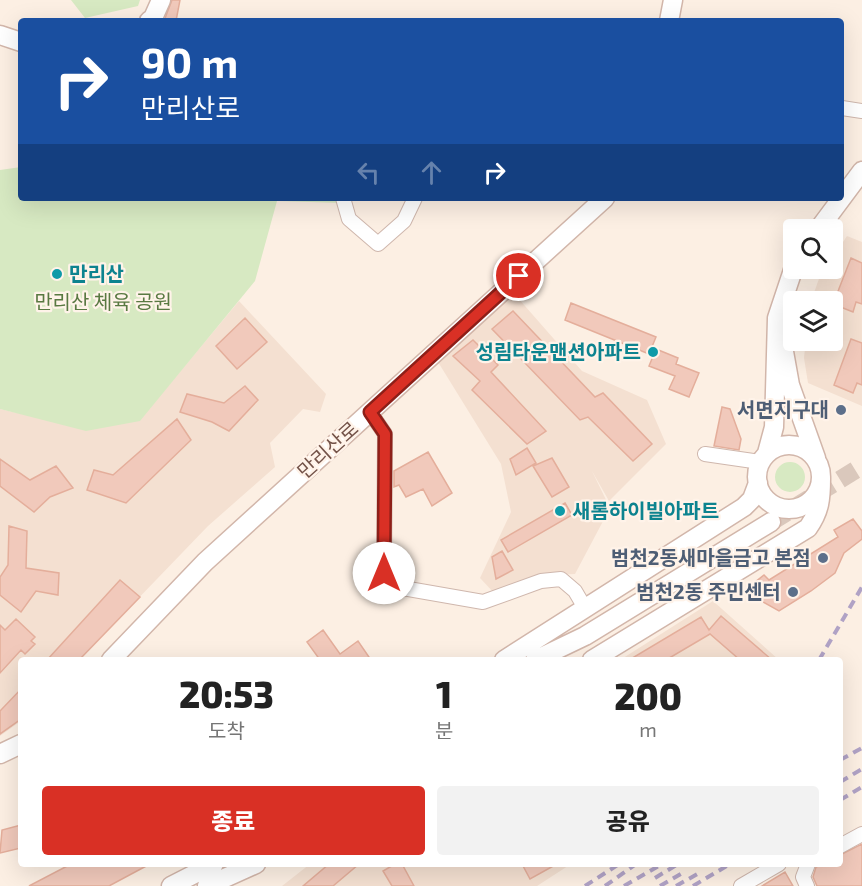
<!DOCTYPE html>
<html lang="ko">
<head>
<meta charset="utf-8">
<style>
	:root { --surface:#fff; --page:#f2f2f2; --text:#222; --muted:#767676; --accent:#d93025 }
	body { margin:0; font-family:"Exo 2","Noto Sans KR",sans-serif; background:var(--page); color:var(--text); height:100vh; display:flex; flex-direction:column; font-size:22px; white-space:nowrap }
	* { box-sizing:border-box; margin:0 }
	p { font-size:20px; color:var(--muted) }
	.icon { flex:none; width:33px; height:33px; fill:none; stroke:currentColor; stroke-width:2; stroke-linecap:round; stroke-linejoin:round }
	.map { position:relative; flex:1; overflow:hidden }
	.drawer { position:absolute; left:18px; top:657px; width:825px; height:210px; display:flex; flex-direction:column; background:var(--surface); border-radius:6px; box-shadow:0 6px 24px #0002 }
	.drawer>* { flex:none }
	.guide { position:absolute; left:18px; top:18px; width:826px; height:183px; border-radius:6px; box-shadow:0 6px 24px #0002; background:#1a4fa0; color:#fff; overflow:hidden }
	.buttons { position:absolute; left:783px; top:219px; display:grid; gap:12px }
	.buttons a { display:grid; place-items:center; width:60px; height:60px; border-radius:6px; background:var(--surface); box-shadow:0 6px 24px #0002; font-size:30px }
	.pin { position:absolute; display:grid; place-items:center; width:51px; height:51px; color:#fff; margin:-26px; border:3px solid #fff; border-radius:50%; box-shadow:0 2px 6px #0007 }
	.me { position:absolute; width:66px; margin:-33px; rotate:0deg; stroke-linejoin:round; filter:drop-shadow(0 0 4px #0008) }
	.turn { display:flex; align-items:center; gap:21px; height:126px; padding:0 24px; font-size:27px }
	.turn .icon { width:78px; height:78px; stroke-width:2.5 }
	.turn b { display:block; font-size:42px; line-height:51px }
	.lanes { display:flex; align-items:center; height:57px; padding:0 24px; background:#0003; justify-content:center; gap:30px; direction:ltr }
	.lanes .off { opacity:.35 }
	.eta { display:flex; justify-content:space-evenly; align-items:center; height:102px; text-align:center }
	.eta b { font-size:36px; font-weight:800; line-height:42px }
	.primary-button { display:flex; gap:12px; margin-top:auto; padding:12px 24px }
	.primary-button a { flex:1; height:69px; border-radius:6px; background:var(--accent); color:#fff; font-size:24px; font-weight:800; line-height:69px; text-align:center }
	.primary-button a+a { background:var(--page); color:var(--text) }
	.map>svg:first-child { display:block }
	.residential { fill:#f4e0d1 }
	.green { fill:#d7e9c2 }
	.building { fill:#f1c9bb; stroke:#e4ae9b; stroke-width:1.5 }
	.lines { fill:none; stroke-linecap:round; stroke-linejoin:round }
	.secondary-tunnel { stroke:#dac8bc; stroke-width:18; stroke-dasharray:18 9; stroke-linecap:butt }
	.street-casing { stroke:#cfb7ad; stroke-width:16 }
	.secondary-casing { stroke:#d2b6aa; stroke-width:21 }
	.street { stroke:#fff; stroke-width:14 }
	.secondary { stroke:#fff; stroke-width:18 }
	.rail { stroke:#b0a2c5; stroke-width:4; stroke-dasharray:9 6; stroke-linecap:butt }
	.route-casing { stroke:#8d1f18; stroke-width:15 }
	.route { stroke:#d93025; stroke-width:10 }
	.culture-dot { fill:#0f9aa8; stroke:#fff3e9; stroke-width:2 }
	.service-dot { fill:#5c6f8a; stroke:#fff3e9; stroke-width:2 }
	.labels { text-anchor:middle; stroke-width:4.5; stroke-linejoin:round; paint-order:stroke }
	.culture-label { font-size:20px; font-weight:bold; fill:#0d838f; stroke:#fff3e9; text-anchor:start }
	.park-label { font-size:20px; fill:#597942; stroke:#fff3e9 }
	.service-label { font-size:20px; font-weight:bold; fill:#4e5e75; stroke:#fff3e9; text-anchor:end }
	.street-label { font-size:20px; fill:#745349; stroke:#fff3e9 }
</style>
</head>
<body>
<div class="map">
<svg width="862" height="886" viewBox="0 0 862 886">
	<rect width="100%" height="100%" fill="#fcefe3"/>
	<path class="residential" d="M847 236 862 242V406L808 383 804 358 806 341 832 340V302L811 301 820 276 825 269 832 268 833 257Z
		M518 298 582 371 647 400 666 444 609 501 592 471 610 508 575 574 547 575 495 594 480 578 511 512 501 464 438 362 440 355 506 301Z
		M239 301 326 394 320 412 303 409 270 443 275 467 208 526 79 660H21V721L0 736V409L17 413 139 421Z
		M713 601 779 660H620Z
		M310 864H571L537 886H282Z"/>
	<path class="green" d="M71 0H140L138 6 85 18Z
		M21 167V198H357L344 203 277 201 255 281 140 421 86 431 0 409V170Z
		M775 477a15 15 0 1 1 30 0a15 15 0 1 1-30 0Z"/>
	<path class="building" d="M172 0H180L176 21H164Z
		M851 258 862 263V304L856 302 853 312 833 304Z
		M571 303 656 337 649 354 565 320Z
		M513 311 595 397 603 393 652 444 633 461 588 417 580 420 492 329Z
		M245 318 267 342 237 369 216 346Z
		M851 339 862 343V385L857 383 853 393 834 385Z
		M473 340 498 365 491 372 546 431 527 444 472 390 480 381 453 356Z
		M656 349 678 358 676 364 699 373 689 397 669 389 675 376 649 366Z
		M245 386 258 400 229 431 212 422 180 412 187 394 224 403Z
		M722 407 730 409 741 439 739 450 714 446Z
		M177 419 191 440 126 503 87 490 94 470 113 475Z
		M527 448 536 463 516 475 510 459Z
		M428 452 452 493 432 506 423 489 406 497 399 485 394 487V471Z
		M552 458 569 487 552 497 533 466Z
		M0 459 30 480 56 466 73 488 50 497 34 512 0 486Z
		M565 503 572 515 508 552 501 540Z
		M853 519 862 531V539L844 553 835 573 811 591 779 611 744 591 764 575 769 580 838 537 834 530Z
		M9 526 27 531 26 568 59 573 58 595 36 591 21 612 0 595V577L8 565Z
		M502 551 513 570 496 579 492 557Z
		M120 580 140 597 79 660H47Z
		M721 616 772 660H740L710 634 666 660H629L701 617 709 630Z
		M16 619 35 637 31 641 35 644 25 654 21 650 0 673V625L5 630Z
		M323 630 340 654 358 641 371 660H320L307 642Z
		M21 689V719L0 734V711Z
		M21 825V848L0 853 2 830Z
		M862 844V886H817L813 877 816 867 823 864H840V855Z
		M71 864H150L109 886H29Z
		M329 864H359L333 886H303Z
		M395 864H402L414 886H392L383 871Z
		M522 864H557L530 879Z
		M785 872 793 886H762Z"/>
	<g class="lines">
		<path class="secondary-tunnel" d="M771 522 862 466"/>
		<defs>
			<path id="street" d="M842 108 862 111
				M343 198 349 219 378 244 404 221 415 198
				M370 412 385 434 384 573 397 587 483 602 541 581 561 579 575 591 585 608
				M705 454 760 462
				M840 846 862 834
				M741 886 779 864
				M807 886 803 877 808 864"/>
			<path id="secondary" d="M149 21 153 18 161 0
				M669 21 673 0
				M0 35 21 42
				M818 230 862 171
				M783 346 790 385 816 458
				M757 477a32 32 0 1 1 64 0a32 32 0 1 1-64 0Z
				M767 453 774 427 777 318 794 267
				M111 660 205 562 605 198
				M504 660 744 507 752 499 758 483
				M535 660 585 636 771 522
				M592 660 808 528C820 511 821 499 821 478
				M0 754 21 744
				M171 886 214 864
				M207 886 256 864"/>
		</defs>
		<use href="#street" class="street-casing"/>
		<use href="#secondary" class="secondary-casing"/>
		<use href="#street" class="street"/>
		<use href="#secondary" class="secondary"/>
		<path class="rail" d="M819 660 862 587
			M840 760 862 748
			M840 782 862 769
			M840 800 862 787
			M655 878 678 864
			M585 886 619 864
			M605 886 636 864
			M624 886 662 864
			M660 886 684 872
			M676 886 701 872
			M693 886 730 864"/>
	</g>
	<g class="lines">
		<defs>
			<path id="route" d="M384 573 385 434 370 412 519 276"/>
		</defs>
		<use href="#route" class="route-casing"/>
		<use href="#route" class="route"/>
	</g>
	<g class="culture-dot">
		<circle cx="57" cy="274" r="6"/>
		<circle cx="653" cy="352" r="6"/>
		<circle cx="560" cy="511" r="6"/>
	</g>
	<g class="service-dot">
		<circle cx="841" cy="410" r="6"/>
		<circle cx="823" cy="558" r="6"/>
		<circle cx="793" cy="592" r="6"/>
	</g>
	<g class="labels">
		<g class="culture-label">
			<text x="69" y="281">만리산</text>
			<text x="641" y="359" text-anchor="end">성림타운맨션아파트</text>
			<text x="572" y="518">새롬하이빌아파트</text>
		</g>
		<g class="park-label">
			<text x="103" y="309">만리산 체육 공원</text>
		</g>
		<g class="service-label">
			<text x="829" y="417">서면지구대</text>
			<text x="811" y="565">범천2동새마을금고 본점</text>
			<text x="781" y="599">범천2동 주민센터</text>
		</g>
		<g class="street-label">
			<text transform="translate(328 450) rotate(-42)" y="7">만리산로</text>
		</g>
	</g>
</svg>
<div class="buttons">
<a><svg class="icon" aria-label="search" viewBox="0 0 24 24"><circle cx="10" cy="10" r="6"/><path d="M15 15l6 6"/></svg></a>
<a><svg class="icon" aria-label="layers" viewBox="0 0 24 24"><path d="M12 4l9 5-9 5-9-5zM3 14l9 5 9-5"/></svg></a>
</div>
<div class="pin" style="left:519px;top:276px;background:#d93025"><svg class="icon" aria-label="arrive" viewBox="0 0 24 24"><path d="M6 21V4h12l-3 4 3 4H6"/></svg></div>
<svg class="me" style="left:384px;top:573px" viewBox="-20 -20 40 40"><circle r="19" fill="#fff"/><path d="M0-13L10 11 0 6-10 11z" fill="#d93025"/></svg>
<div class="guide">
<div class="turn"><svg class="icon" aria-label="right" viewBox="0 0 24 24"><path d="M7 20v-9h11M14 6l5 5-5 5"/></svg><div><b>90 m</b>만리산로</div></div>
<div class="lanes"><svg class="icon off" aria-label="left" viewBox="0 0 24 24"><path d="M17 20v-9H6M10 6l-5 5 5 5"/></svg><svg class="icon off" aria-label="ahead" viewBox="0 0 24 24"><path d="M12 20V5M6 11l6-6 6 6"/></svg><svg class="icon" aria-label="right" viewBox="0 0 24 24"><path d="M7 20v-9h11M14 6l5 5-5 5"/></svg></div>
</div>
<section class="drawer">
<div class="eta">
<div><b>20:53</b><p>도착</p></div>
<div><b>1</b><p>분</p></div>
<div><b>200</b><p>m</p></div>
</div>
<div class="primary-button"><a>종료</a><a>공유</a></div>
</section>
</div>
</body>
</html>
